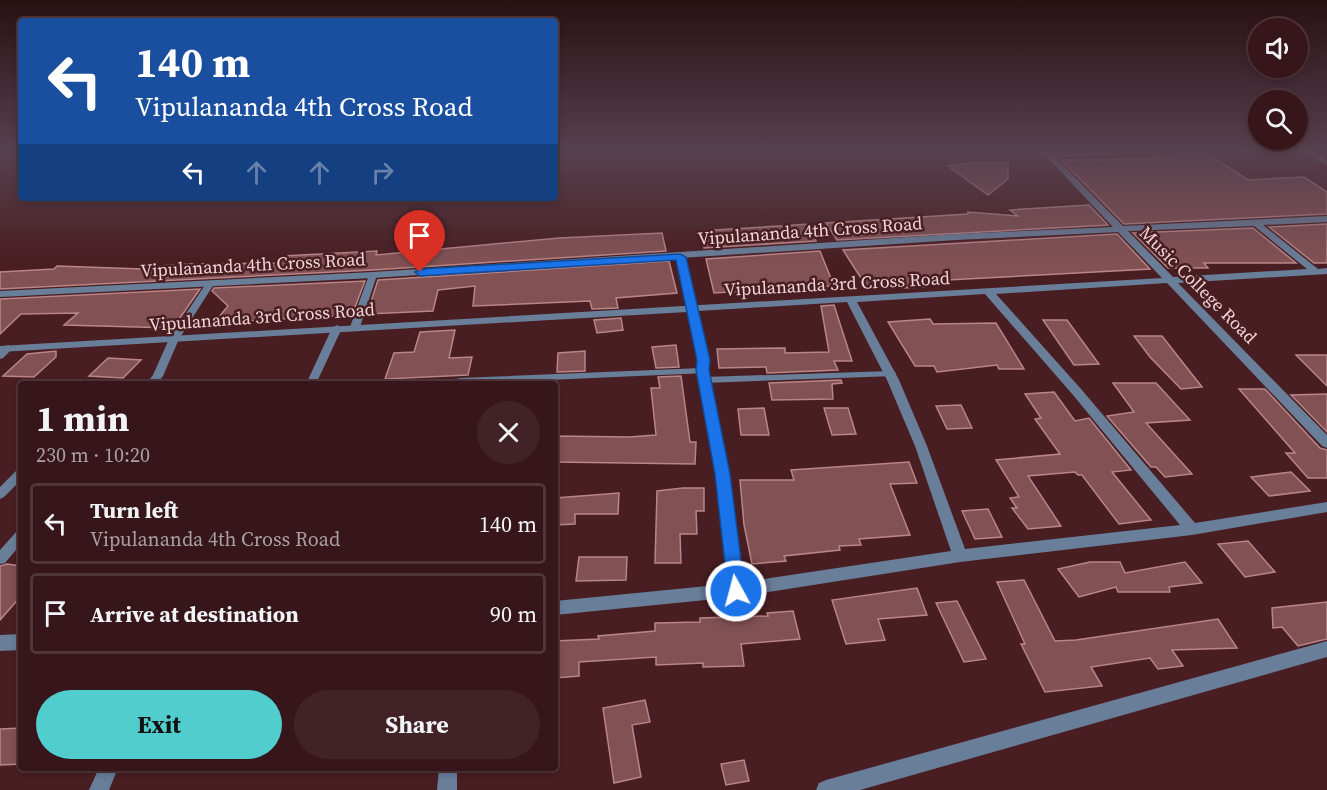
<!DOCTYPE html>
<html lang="en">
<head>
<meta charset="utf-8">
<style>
	:root { --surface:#36161a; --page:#412327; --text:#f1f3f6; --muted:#aa9fa2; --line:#503539; --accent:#52cdcd }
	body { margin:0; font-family:"Source Serif 4",serif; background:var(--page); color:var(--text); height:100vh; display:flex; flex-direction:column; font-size:22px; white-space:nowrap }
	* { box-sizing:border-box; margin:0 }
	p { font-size:20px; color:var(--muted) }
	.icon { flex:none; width:33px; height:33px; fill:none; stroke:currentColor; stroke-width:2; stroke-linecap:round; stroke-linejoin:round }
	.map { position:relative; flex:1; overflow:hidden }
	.details { position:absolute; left:18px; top:381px; width:540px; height:390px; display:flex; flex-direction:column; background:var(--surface); border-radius:6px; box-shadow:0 3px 9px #0003,0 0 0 2px var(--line) }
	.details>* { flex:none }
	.hud { position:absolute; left:18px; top:18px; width:540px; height:183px; border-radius:6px; box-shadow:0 3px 9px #0003,0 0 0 2px var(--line); background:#1a4fa0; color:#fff; overflow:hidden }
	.fabs { position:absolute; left:1248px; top:18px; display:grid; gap:12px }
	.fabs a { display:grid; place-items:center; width:60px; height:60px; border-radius:50%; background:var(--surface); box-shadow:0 3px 9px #0003,0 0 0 2px var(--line); font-size:30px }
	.pin { position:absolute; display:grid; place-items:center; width:51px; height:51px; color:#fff; margin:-62px -26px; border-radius:50% 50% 50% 0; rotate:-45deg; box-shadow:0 0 6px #0007 }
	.pin .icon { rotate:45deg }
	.me { position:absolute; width:66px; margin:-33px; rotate:353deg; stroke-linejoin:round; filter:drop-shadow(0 0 4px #0008) }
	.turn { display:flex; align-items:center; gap:21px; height:126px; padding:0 18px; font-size:27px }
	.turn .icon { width:78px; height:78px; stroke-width:2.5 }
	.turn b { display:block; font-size:42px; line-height:51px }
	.lanes { display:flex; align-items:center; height:57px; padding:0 18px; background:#0003; justify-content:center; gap:30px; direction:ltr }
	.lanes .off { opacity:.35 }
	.round { display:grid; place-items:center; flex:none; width:63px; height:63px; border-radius:32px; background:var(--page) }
	.headline { display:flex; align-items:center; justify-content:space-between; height:102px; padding:0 18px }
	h1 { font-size:36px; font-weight:700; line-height:45px }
	.cta { display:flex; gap:12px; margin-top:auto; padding:12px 18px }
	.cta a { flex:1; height:69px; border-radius:36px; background:var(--accent); color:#111; font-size:24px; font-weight:700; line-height:69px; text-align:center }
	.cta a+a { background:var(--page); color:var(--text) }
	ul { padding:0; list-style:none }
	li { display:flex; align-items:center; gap:18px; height:81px; margin:0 12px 9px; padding:0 6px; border:3px solid var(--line); border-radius:6px }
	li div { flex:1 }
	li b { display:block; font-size:22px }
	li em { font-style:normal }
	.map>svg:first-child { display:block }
	.building { fill:#815154; stroke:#b98588; stroke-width:1.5 }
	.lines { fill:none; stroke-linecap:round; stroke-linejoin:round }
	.service { fill:#697e99; fill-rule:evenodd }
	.minor { fill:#697e99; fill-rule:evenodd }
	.route { fill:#1a73e8; stroke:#114b97; stroke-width:1.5 }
	.labels { text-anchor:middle; stroke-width:5; stroke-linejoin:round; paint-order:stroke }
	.street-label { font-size:18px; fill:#f1d4d5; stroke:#481e22 }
</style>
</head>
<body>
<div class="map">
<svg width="1327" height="790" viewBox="0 0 1327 790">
	<rect width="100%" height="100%" fill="#481e22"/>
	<path class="building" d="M1208 154 1248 180 1304 177 1327 192V214L1124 224 1061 160 1158 159 1154 156Z
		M971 163H1008V179L988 195 948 166Z
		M1089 205 1108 225 837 240 826 223 968 214V212L1018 216 1010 210Z
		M810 224 816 241 704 248 700 231Z
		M1327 224V263H1314L1269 227Z
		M1253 228 1296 263H1204L1208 268H1168L1133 233Z
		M662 233 666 251 373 270 0 289V272L54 269 57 266 143 269 145 267 189 264 277 263 282 256 377 251 376 255 559 238Z
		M1117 234 1150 269 928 281 921 283 923 287 902 288 900 285 866 286 843 250Z
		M820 251 834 286 714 293 706 259Z
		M669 261 677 293 616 298 618 308 592 309 590 301 473 306 475 286 438 290 433 311 367 314 378 280Z
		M365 281 352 315 214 323 228 306 212 291 214 288Z
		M200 289 173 328 64 325 78 313 21 314 0 334V299Z
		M834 305 852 361H834L838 370 767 373 766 367 719 368 717 349 785 348V353L829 352 821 306Z
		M621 318 623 330 597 333 594 320Z
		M930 319 933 324 996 323 1024 369H999L997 365 937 372 934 366H915L888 322Z
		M1043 320H1067L1099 364 1074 365Z
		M455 330 449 358 472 357 468 375 385 379 394 353 414 352 420 332Z
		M1134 336H1162L1202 387 1181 389 1150 357Z
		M676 345 679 367 656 368 652 347Z
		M56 351V357L34 377 3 376 27 354Z
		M585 351V371L557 372 558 353Z
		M1296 355H1327V386Z
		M108 358 141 360 123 378 89 376Z
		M681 376 690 442H696L695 464 555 462V436L629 437 656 435 651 388H660L658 377Z
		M841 380 842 383 832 384 833 399 772 400 769 383Z
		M1113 383H1156L1190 420 1146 423 1192 474 1165 477 1156 467H1151L1107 416 1134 412Z
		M1239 389H1265L1320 448 1327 450V478H1308L1286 453H1295Z
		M1054 392 1075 421 1089 418 1131 470 1112 472 1151 520 1119 524 1082 475H1078L1075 472 1028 476 1061 526 1028 529 1012 508H1017L1010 498 1019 497 996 460 1060 454 1035 419 1041 418 1025 394Z
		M1327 394V432L1291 395Z
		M961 405 972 428 947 429 936 406Z
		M764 408 769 435H741L738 409Z
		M824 408H848L856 434 832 435Z
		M909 462 917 483 890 484 910 535 859 539 861 545 839 546 840 550 784 556 786 561 752 564 744 525 740 480H794L791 470Z
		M1291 472 1310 491 1269 496 1251 477Z
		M683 488H704V511H696L697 534H680L681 563H655L657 491Z
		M619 493 618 514H575V524L555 525V498Z
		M988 509 1002 537 975 539 962 511Z
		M1248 541 1275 572 1245 577 1218 544Z
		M579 557H627L626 580 576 581Z
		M1090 562H1120L1125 573 1185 562 1202 583 1169 587 1170 592H1118L1116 587 1079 597 1058 569Z
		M7 564 21 566V596L0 620V566Z
		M1024 580 1055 641 1076 640 1218 619 1237 648 1172 650 1183 666 1158 669 1150 658 1091 667 1102 686 1045 692 1021 644H1025L997 582Z
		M917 588 927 615 878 619 885 640 846 644 832 600Z
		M957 601 986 659 964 662 936 603Z
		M1327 602V639L1298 646 1282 627 1273 628 1272 608Z
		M793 611 800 639 741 644 744 666 703 667V663L656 665V657L579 662V676L555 678V641L599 639 598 636 655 631V623L700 622V618L768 616 767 613Z
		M645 700 650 722 632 725 641 777 614 783 603 708Z
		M21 728V764L0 765V729Z
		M744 760 749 781 726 785 721 764Z"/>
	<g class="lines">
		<path class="service" d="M1105 151H1142L1139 153 1050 158 1047 156 1050 154Z
			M1303 151H1311L1327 160V165Z
			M677 255H683L684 257 697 309 695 311H689L687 309 676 257Z
			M373 272 377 275 360 327 355 330 352 329 350 327 369 275Z
			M210 281 214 284 179 339 163 376 157 384H146L153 375 169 339 207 282Z
			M337 325 342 328 316 384H306L332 328Z
			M8 345 13 348 3 358 0 359V350Z
			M702 368 707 371 706 373 454 384 456 379 460 378Z
			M891 371 895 372 896 374 895 376 704 383 699 380 704 377Z
			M21 469V480L4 497 0 499V487L17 470Z
			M21 530V544L5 563 0 564V550L17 531Z"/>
		<path class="minor" d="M1041 151H1049L1123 226 1327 216V222L1263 225 1318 269 1327 268V274L1178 283 1327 435V448L1322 446 1167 283 996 294 1081 389 1195 523 1327 502V512L1192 535 960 562 736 597 555 615V601L728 584 715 474 696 371 698 360 687 312 0 352V346L1162 278 1118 232 956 240 373 278 0 297V291L373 272 956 234 1113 227ZM1254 226 1307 269 1173 277 1128 231ZM985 294 1073 395 1180 525 965 549 927 446 899 380 857 302ZM847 302 887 380 915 446 951 551 743 582 729 474 708 371 710 360 698 311Z
			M21 634V650L0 651V635Z
			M1327 641V657L860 790H816L819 783 826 780Z
			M99 768H118L109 790H89Z
			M439 768H457V790H437Z"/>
	</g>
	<linearGradient id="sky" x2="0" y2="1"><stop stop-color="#281013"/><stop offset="0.58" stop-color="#58414f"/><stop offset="1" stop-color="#58414f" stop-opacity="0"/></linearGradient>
	<rect width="1327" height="261" fill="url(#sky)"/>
	<path class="route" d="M680 254 686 257 710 360 709 370 730 474 745 591 743 596 736 598 730 596 728 591 715 474 696 370 697 360 676 260 420 276 415 272 420 269Z"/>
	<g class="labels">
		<g class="street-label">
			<text transform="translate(810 231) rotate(-4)" y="6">Vipulananda 4th Cross Road</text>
			<text transform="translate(253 265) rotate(-3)" y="6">Vipulananda 4th Cross Road</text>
			<text transform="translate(837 284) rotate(-3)" y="6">Vipulananda 3rd Cross Road</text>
			<text transform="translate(1198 285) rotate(45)" y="6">Music College Road</text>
			<text transform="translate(262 317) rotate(-4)" y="6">Vipulananda 3rd Cross Road</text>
		</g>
	</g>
</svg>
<div class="fabs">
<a><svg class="icon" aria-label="sound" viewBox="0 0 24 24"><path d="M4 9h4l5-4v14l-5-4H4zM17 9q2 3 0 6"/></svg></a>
<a><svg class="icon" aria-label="search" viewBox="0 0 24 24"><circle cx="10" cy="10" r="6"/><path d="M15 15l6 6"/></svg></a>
</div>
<div class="pin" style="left:420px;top:272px;background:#d93025"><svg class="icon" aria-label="arrive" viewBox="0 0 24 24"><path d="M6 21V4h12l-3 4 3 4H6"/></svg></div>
<svg class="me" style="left:736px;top:591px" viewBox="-20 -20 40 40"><circle r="17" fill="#1a73e8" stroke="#fff" stroke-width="3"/><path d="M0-11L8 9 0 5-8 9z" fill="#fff"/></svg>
<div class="hud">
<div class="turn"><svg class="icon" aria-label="left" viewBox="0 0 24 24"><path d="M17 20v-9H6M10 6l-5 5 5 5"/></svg><div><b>140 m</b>Vipulananda 4th Cross Road</div></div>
<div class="lanes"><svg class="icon" aria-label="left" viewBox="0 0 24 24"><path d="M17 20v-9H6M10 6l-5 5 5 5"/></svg><svg class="icon off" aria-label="ahead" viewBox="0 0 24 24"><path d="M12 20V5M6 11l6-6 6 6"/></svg><svg class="icon off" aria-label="ahead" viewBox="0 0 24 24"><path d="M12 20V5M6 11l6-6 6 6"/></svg><svg class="icon off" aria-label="right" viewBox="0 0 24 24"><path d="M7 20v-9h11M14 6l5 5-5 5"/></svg></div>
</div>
<section class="details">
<div class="headline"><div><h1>1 min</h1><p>230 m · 10:20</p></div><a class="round"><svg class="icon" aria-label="close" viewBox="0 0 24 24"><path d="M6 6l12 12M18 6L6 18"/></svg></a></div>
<ul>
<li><svg class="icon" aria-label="left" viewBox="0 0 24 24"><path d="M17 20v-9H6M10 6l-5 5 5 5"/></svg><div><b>Turn left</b><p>Vipulananda 4th Cross Road</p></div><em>140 m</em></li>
<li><svg class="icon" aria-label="arrive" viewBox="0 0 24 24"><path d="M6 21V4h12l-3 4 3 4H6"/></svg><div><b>Arrive at destination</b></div><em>90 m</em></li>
</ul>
<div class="cta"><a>Exit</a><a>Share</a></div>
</section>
</div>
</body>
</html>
